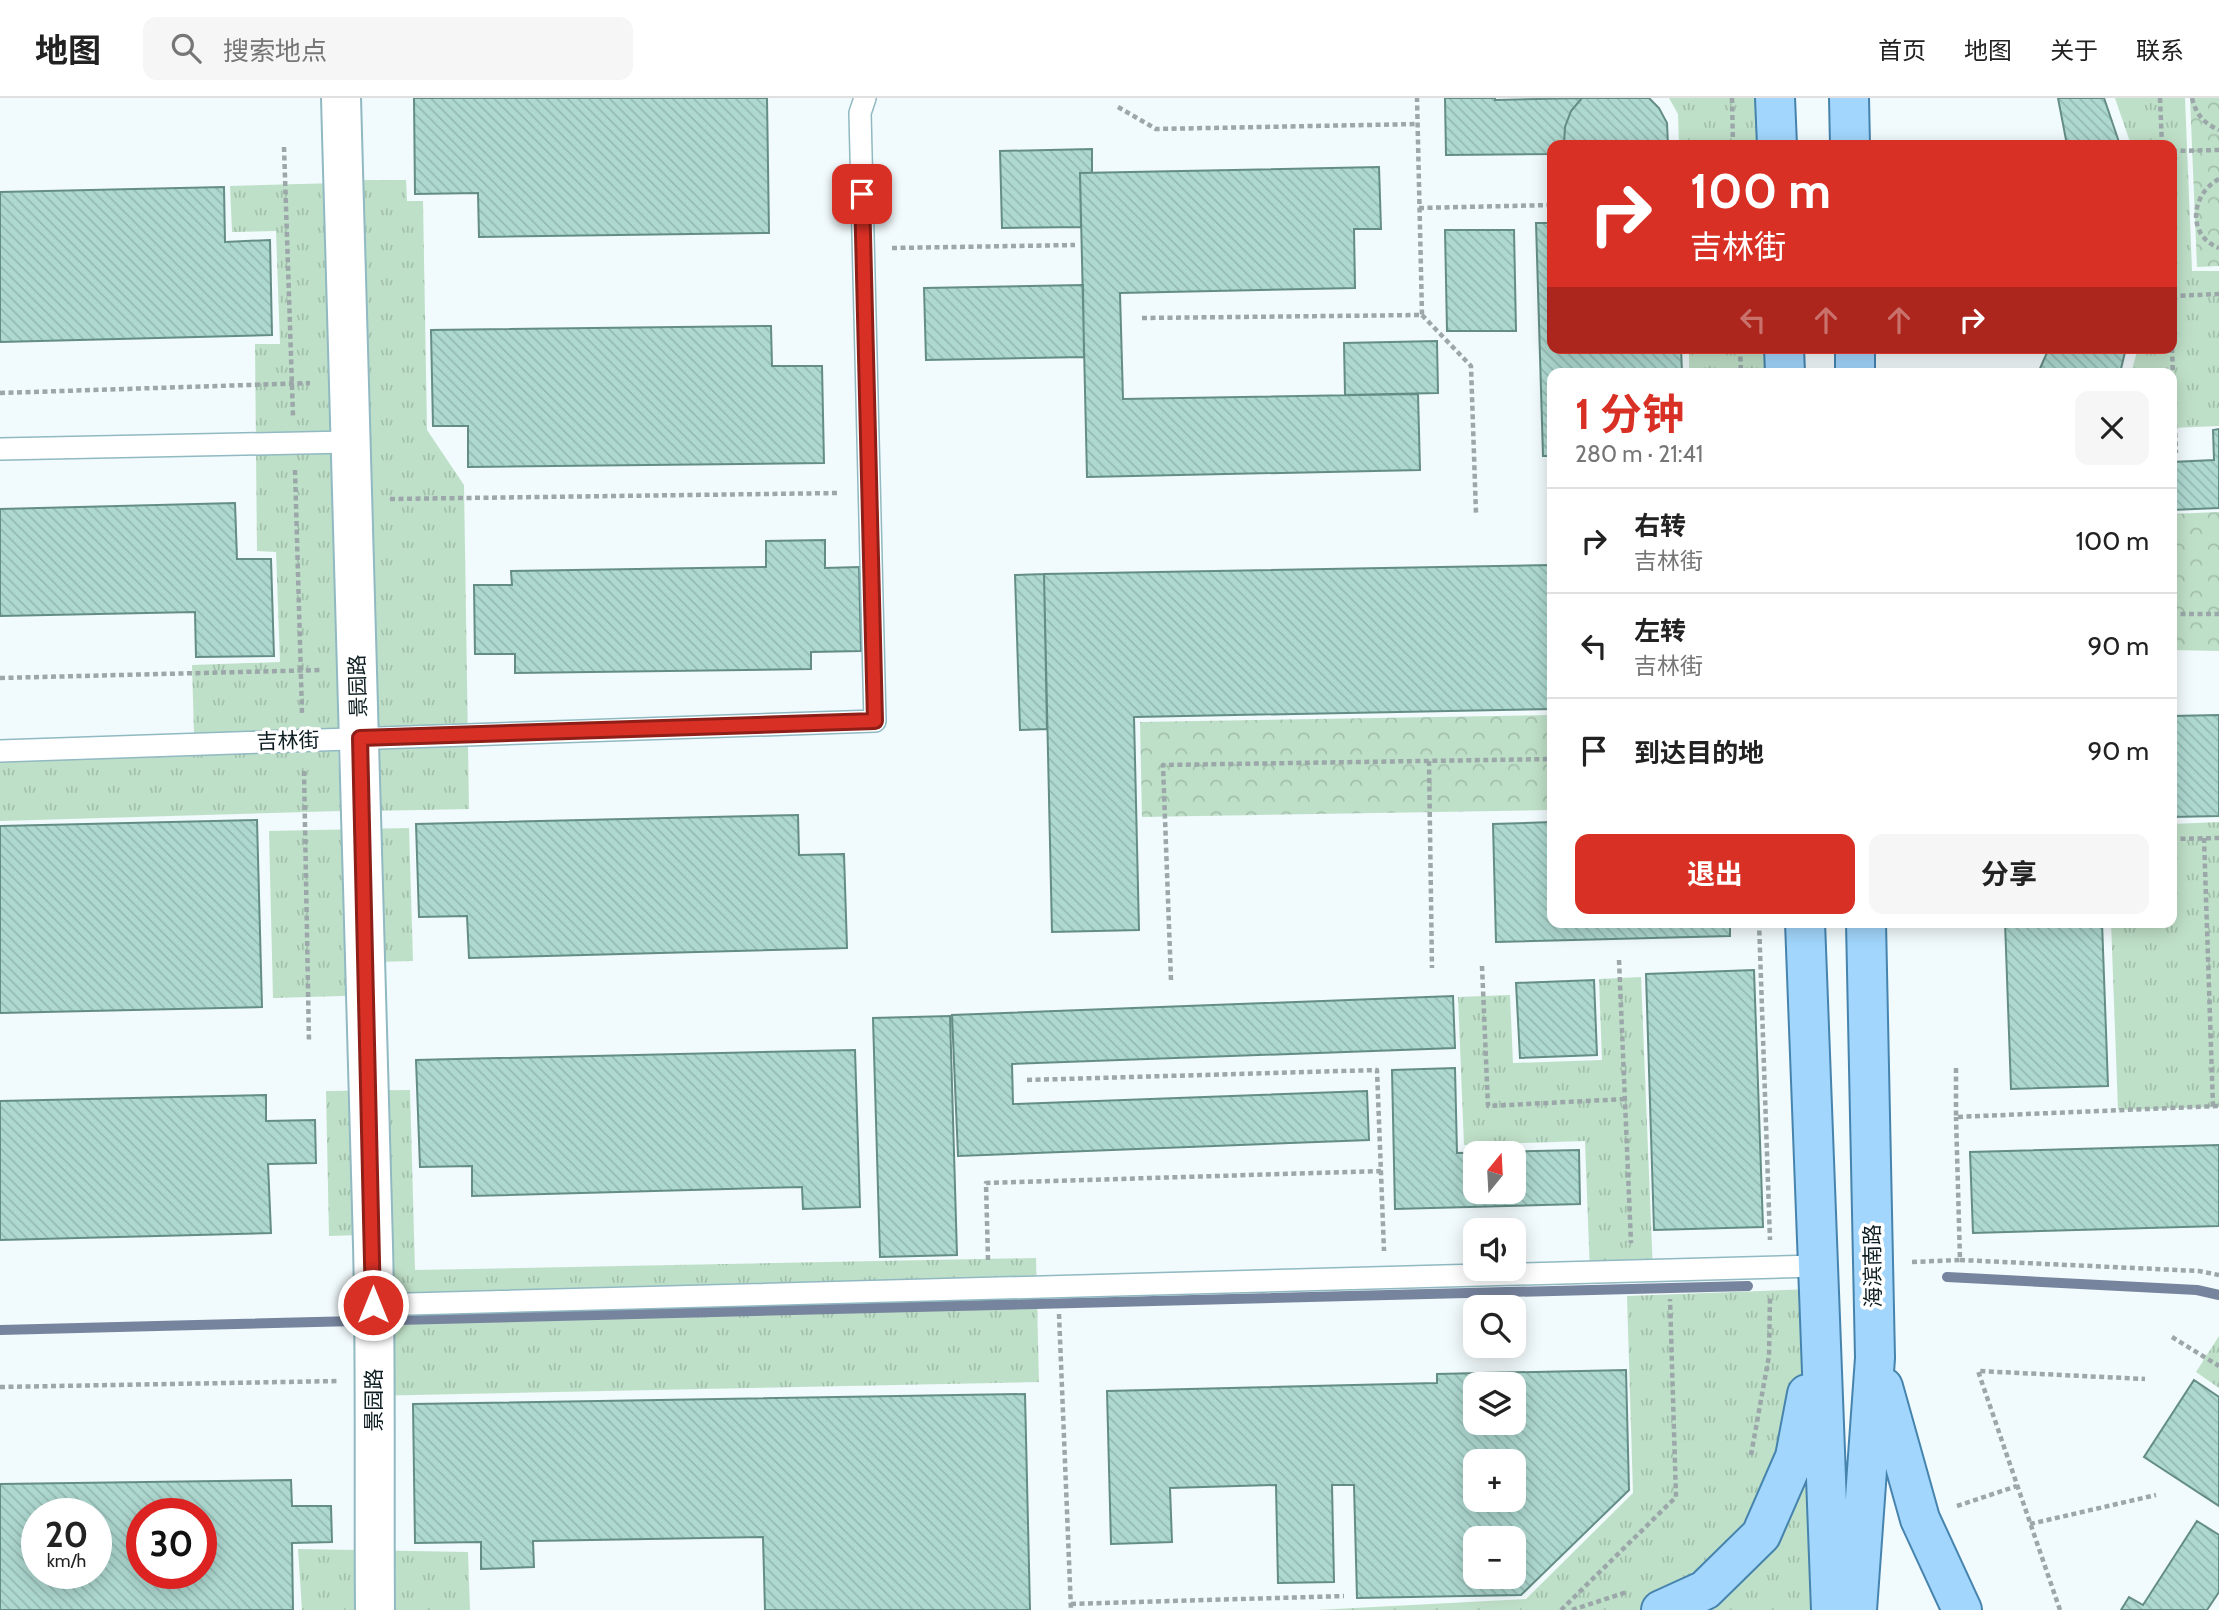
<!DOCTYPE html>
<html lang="zh">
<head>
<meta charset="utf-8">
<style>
	:root { --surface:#fff; --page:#f6f6f6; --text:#222; --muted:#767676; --line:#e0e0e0; --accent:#d93025 }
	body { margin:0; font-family:Cabin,"Noto Sans SC",sans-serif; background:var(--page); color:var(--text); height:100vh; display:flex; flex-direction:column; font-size:26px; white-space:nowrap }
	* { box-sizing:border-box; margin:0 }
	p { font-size:23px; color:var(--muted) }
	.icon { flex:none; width:38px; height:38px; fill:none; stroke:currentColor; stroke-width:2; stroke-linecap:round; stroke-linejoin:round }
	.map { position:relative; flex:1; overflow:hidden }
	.side { position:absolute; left:1547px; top:270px; width:630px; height:560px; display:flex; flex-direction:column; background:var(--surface); border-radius:14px; box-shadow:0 4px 18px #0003 }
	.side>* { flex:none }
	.hud { position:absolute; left:1547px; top:42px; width:630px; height:214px; border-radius:14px; box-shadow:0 4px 18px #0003; background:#d93025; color:#fff; overflow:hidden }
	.needle { width:46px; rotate:18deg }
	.buttons { position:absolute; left:1463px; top:1043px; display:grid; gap:14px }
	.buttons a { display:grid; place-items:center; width:63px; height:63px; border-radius:14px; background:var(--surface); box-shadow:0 4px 18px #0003; font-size:35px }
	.speed { position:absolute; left:21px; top:1400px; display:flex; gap:14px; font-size:35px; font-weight:700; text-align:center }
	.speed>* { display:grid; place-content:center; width:91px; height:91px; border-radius:50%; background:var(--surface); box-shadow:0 4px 18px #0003; line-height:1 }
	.speed small { font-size:18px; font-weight:400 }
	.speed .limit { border:10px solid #d22; background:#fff; color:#111 }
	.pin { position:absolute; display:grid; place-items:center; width:60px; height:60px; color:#fff; margin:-30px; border-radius:14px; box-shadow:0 4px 10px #0006 }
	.me { position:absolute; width:77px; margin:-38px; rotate:0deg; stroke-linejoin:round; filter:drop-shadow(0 0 5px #0008) }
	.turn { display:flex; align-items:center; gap:24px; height:147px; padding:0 28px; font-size:32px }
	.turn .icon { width:91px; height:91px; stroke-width:2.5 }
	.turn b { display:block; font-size:49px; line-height:60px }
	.lanes { display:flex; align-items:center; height:66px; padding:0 28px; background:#0003; justify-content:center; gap:35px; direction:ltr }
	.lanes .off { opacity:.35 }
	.round { display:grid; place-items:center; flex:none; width:74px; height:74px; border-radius:14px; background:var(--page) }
	.headline { display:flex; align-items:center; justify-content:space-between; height:119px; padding:0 28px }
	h1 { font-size:42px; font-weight:700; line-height:52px; color:var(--accent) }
	.button { display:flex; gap:14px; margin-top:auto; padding:14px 28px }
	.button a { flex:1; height:80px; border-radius:14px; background:var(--accent); color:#fff; font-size:28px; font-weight:700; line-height:80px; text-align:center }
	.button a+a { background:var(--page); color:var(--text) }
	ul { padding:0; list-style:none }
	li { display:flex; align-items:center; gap:21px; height:105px; padding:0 28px; border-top:2px solid var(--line) }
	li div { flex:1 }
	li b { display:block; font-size:26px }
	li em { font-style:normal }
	header { display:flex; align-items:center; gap:42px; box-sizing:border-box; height:98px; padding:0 35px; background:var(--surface); border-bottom:2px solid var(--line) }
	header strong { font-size:33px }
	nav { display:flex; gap:38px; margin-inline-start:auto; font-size:24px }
	.search { width:490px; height:63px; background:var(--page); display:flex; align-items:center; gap:18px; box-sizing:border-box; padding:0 24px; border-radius:14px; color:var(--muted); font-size:26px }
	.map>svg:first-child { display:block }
	.grass { fill:url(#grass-tufts) }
	.forest { fill:url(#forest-crowns) }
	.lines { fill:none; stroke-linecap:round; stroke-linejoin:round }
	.stream { stroke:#77849e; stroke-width:10 }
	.building { fill:url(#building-back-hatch); stroke:#648d86; stroke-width:2; fill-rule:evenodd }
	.service-casing { stroke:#90b9c2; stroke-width:24 }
	.minor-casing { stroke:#90b9c2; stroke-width:42 }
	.primary-casing { stroke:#4684ae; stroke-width:42 }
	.path { stroke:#9ba7a9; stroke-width:4.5; stroke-dasharray:5 3.5; stroke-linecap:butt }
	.service { stroke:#fff; stroke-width:21 }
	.minor { stroke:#fff; stroke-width:38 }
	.primary { stroke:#a2d6fc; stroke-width:38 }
	.route-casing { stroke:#8d1f18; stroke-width:18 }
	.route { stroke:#d93025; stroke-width:12 }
	.labels { text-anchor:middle; stroke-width:7; stroke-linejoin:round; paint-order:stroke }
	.street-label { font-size:21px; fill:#0d1d21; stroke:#fff }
</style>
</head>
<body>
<header>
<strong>地图</strong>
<div class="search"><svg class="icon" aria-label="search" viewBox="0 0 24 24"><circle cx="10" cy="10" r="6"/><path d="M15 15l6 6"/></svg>搜索地点</div>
<nav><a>首页</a><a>地图</a><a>关于</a><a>联系</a></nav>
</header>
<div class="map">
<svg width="2219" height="1512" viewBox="0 0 2219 1512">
	<defs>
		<pattern id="grass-tufts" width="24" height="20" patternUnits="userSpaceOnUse" patternTransform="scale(1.75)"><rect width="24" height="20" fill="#bfe0c8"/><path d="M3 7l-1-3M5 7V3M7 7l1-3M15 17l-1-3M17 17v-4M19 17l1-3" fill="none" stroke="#a3c0ac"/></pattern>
		<pattern id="forest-crowns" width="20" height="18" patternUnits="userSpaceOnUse" patternTransform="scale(1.75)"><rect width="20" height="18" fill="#bfe0c8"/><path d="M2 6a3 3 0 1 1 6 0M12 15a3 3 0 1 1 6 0" fill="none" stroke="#a3c0ac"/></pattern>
		<pattern id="building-back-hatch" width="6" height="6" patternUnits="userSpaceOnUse" patternTransform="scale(1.75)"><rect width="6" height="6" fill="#aed9d1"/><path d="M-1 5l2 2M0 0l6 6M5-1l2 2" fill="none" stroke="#94bab3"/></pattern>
	</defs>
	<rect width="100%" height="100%" fill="#f1fafc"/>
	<path class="grass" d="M1669 0H1768L1769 47H1679L1678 16Z
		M2115 0H2185L2192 173H2219V328L2172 330V275H2131L2138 250H2172V47H2131Z
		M349 82H406L407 103H423L427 332 464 387 469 711 369 713Z
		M337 85 352 632 194 636 192 567 280 564 276 454 257 453 255 246H280L276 133 232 134 230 88Z
		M1689 250H1775L1776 275H1689Z
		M338 653 341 713 0 723V662Z
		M2219 724V1009L2118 1012 2111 824H2172V726Z
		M409 730 413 863 377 864V897L273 900 269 733Z
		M1641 879 1653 1174 1590 1176 1585 1043 1464 1047 1458 899 1510 897 1513 965 1602 962 1599 881Z
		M410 992 415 1172 1036 1160 1039 1284 365 1298 360 1137 329 1138 326 993Z
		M1812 1191 1822 1512H1317L1526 1501 1633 1395 1627 1198Z
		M2219 1238V1290L2196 1274Z
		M298 1451 468 1454 470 1512H302Z"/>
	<path class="forest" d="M2190 0H2219V168L2197 169Z
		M2219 414V553L2172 552V416Z
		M1552 617V712L1142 719 1140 624Z"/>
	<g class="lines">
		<path class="stream" d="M1947 1179 2197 1192 2219 1197
			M0 1232 1748 1188"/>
	</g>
	<path class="building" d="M414 0H767L769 135 479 139 478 95 415 96Z
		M1445 0H1495V2L1582 0 1571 13 1565 29 1564 47H1552V56L1446 57Z
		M1582 0H1649L1659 10 1667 25 1668 47H1564L1565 29 1571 13Z
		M2058 0H2104L2120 47H2067Z
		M1092 51V75H1080L1081 129 1002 130 1000 53Z
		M1379 69 1381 131H1354L1355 190 1120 195 1123 301 1418 296 1420 372 1087 379 1080 75Z
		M224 89 225 144 270 142 272 237 0 244V94Z
		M1536 125H1552V250H1681L1682 275H1552V358H1543Z
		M1445 132H1514L1516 233H1447Z
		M1083 187 1084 259 926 262 924 190Z
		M771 228 772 268H822L824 365 468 369V328H433L431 232Z
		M1437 243 1438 295 1345 297 1344 245Z
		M2049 250H2126L2120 275H2038Z
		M2219 331V410L2172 412V364L2214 362 2213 332Z
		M235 405 237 461H271L274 558 196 559 195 514 0 518V411Z
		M825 442V470L859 469 861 553 811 554V571L515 575V556H475L474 487H512L511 473 766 469V443Z
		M1552 467V611L1134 619 1139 832 1052 834 1044 476Z
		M1044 476 1047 631 1020 632 1015 477Z
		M2219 617V718L2172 719V618Z
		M798 717 799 757 844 756 847 850 469 860 467 818 419 819 416 726Z
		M257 722 262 909 0 915V728Z
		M1552 724V824H1730V838L1496 844 1493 726Z
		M2005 824H2102L2108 988 2011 991Z
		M1754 872 1763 1129 1654 1132 1646 876Z
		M1594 882 1597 957 1520 960 1516 885Z
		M1453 898 1455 950 1012 966 1013 1006 1367 993 1369 1042 958 1058 952 917Z
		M950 918 957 1157 880 1159 873 920Z
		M855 952 860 1109 803 1111 802 1089 472 1098V1068L420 1069 416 962Z
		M1455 970 1457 1055 1579 1052 1580 1106 1395 1111 1392 972ZM1475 1055H1514V1094H1475Z
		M266 997V1023L315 1022 316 1065 268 1066 271 1135 0 1142V1003Z
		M2219 1047V1128L1973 1135 1970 1054Z
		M1626 1272 1629 1392 1521 1497 1357 1500 1354 1387H1332L1334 1484 1278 1485 1276 1387 1170 1390 1172 1444 1111 1446 1107 1293 1437 1285V1276ZM1475 1286H1514V1325H1475ZM1475 1363H1514V1402H1475ZM1475 1440H1514V1479H1475Z
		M2194 1282 2219 1299V1408L2144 1359Z
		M1025 1296 1030 1512H765L763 1439 533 1443 534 1469 481 1471V1444L415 1445 413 1306Z
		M291 1382 292 1408H331L332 1444 292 1445 293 1512H0V1386ZM37 1416H96V1475H37ZM142 1416H201V1475H142Z
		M2197 1423 2219 1437V1494L2207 1512H2121L2129 1499 2143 1507Z"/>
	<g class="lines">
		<defs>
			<path id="service" d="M0 351 348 344
				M0 653 875 623 860 15 865 0
				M373 1207 1817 1168"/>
			<path id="minor" d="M341 0C349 382 365 765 373 1147 376 1269 374 1390 375 1512"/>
			<path id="primary" d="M1775 0 1777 47
				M1849 0 1850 47
				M1784 250 1785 275
				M1855 250V275
				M1805 824 1831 1512
				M1883 1289 1920 1421 1962 1512
				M1661 1512 1705 1492 1761 1437 1795 1359 1807 1296
				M1857 1512 1875 1260 1866 824"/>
		</defs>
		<use href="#service" class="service-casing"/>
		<use href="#minor" class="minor-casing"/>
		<use href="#primary" class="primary-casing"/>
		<path class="path" d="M1732 0 1733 47
			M2160 0 2162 47
			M2192 0C2196 16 2203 25 2219 32
			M1118 9 1156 31 1418 26
			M284 49 293 318
			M2172 53 2219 52
			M2219 81C2191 96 2186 137 2219 150
			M1419 110 1552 107
			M892 150 1075 147
			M2172 198 2219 196
			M1422 217 1471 268 1476 416
			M1142 220 1422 217 1417 0
			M1740 250 1741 275
			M2172 250 2176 355
			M0 295 310 285
			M295 372 302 615
			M390 401 840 395
			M2172 516H2219
			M0 580 321 572
			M1429 663 1432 870
			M304 673 309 945
			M2204 740 2213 1009
			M2172 741 2219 740
			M1759 824 1770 1142
			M1619 862 1631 1145
			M1482 868 1488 1008 1625 1001
			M1171 882 1163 667 1552 661
			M1956 970V1019L2219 1008
			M1027 982 1377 972 1384 1153
			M988 1162 986 1085 1381 1073
			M1960 1162 2199 1173 2219 1177
			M1912 1164 1960 1162 1956 1019
			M1059 1216 1071 1512
			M2172 1239 2219 1268
			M0 1289 339 1283
			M1751 1357 1769 1258 1770 1199
			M1957 1408 2017 1388
			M2030 1426 2156 1397
			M1071 1506 1344 1498
			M1561 1512 1676 1399 1670 1201
			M1572 1512 1627 1494
			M2060 1512 1978 1273 2145 1281"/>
		<use href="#service" class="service"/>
		<use href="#minor" class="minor"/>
		<use href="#primary" class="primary"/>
	</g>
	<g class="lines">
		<defs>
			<path id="route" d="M373 1207 360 640 875 623 862 96"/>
		</defs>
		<use href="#route" class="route-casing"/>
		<use href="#route" class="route"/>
	</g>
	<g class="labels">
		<g class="street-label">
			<text transform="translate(358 588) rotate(-92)" y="7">景园路</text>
			<text transform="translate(288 643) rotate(-2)" y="7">吉林街</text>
			<text transform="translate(1873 1168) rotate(-91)" y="7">海滨南路</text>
			<text transform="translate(374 1302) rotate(-90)" y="7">景园路</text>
		</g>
	</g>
</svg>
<div class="buttons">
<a><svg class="needle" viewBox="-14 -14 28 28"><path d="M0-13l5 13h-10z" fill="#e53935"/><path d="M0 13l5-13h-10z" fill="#767676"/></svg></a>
<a><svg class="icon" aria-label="sound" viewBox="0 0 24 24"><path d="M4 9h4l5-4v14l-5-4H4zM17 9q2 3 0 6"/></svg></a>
<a><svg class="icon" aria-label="search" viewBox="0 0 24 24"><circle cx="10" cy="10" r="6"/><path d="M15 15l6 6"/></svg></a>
<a><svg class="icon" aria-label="layers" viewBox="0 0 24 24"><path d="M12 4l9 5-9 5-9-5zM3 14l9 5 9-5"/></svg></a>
<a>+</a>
<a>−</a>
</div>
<div class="speed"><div>20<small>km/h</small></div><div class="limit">30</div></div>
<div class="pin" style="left:862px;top:96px;background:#d93025"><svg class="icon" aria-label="arrive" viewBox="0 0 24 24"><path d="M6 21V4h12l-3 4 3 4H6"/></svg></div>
<svg class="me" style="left:373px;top:1207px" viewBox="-20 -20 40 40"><circle r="17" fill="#d93025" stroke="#fff" stroke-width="3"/><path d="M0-11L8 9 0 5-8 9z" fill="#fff"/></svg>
<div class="hud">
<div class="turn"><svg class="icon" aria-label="right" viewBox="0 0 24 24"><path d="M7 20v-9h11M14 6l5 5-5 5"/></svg><div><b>100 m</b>吉林街</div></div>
<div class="lanes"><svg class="icon off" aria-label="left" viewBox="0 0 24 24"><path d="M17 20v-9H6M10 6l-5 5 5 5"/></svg><svg class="icon off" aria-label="ahead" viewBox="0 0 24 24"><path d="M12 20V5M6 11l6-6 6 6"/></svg><svg class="icon off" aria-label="ahead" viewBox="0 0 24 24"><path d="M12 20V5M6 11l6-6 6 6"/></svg><svg class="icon" aria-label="right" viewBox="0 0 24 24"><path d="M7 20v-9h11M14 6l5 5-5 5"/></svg></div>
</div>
<section class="side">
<div class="headline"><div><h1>1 分钟</h1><p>280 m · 21:41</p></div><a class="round"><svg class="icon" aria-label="close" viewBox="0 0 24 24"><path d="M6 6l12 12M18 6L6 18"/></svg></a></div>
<ul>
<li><svg class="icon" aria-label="right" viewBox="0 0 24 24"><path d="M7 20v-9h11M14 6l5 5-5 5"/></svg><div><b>右转</b><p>吉林街</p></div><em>100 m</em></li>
<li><svg class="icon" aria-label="left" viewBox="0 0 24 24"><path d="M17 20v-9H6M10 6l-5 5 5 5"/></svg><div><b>左转</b><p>吉林街</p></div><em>90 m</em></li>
<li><svg class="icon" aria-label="arrive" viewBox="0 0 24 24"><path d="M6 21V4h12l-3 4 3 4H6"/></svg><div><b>到达目的地</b></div><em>90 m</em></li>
</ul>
<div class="button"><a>退出</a><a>分享</a></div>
</section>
</div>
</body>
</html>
